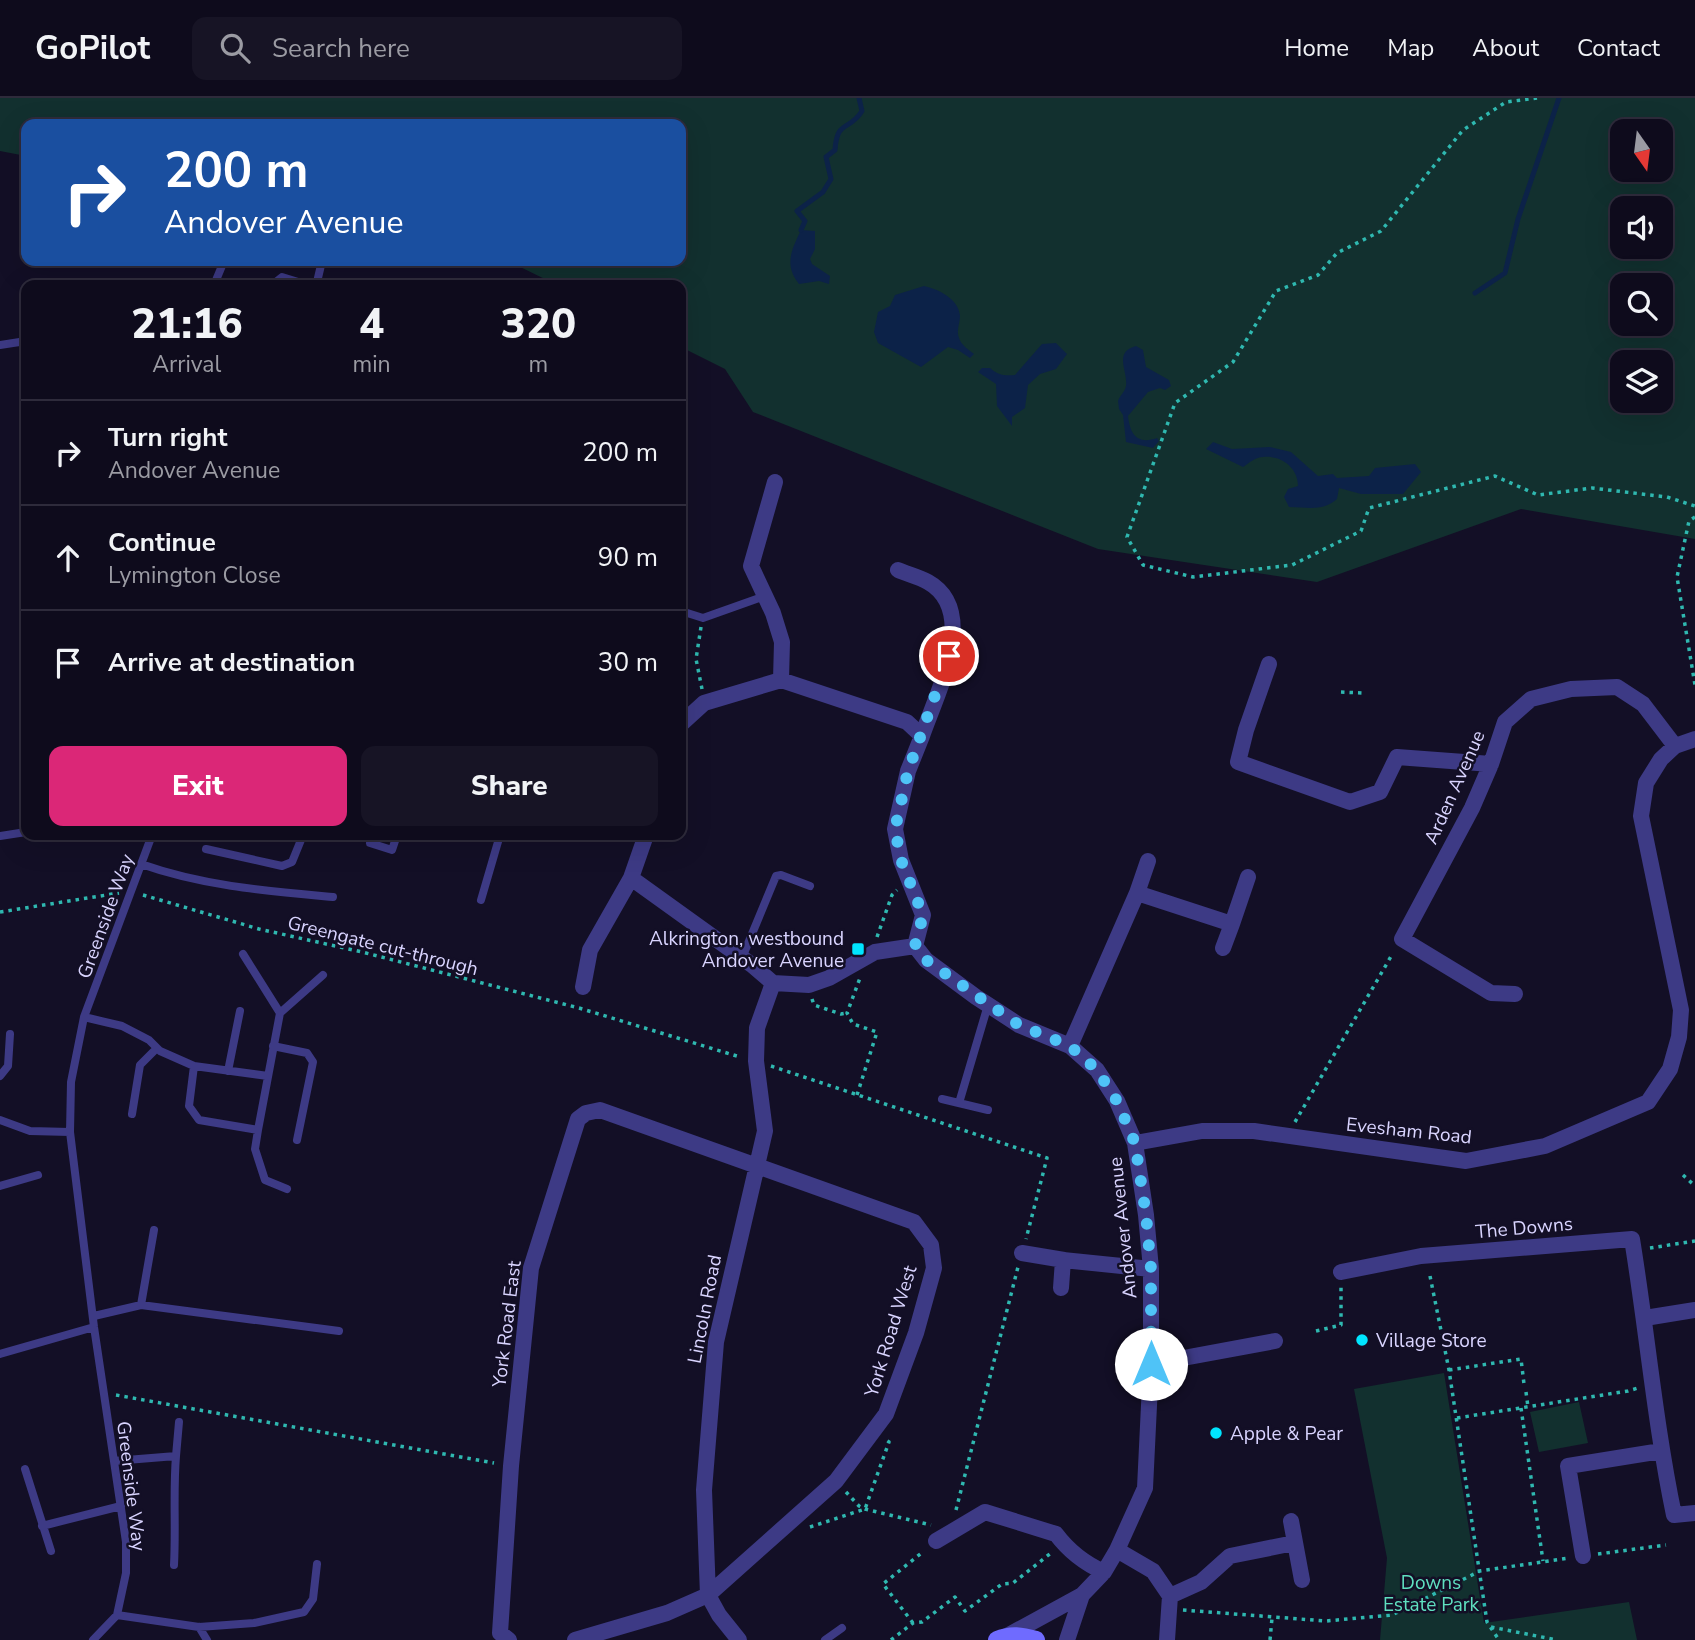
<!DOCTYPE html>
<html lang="en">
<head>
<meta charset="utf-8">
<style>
	:root { --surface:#0e0b1c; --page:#171425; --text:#f1f3f6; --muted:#9b9ba3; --line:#2e2b3b; --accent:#db2777 }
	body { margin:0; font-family:"Nunito Sans",sans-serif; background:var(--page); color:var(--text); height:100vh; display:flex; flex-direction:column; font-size:26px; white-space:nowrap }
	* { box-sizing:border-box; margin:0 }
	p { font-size:23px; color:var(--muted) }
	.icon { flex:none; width:38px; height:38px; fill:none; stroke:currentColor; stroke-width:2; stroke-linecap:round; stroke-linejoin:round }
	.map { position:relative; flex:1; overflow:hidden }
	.panel { position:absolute; left:21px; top:182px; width:665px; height:560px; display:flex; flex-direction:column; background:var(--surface); border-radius:14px; box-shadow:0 7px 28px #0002,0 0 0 2px var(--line) }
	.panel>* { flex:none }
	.banner { position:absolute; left:21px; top:21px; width:665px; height:147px; border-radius:14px; box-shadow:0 7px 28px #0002,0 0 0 2px var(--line); background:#1a4fa0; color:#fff; overflow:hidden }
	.needle { width:46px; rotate:166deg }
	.fabs { position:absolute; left:1610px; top:21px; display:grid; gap:14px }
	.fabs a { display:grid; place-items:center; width:63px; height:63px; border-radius:14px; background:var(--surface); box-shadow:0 7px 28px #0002,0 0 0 2px var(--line); font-size:35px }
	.pin { position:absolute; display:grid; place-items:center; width:60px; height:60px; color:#fff; margin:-30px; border:4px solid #fff; border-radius:50%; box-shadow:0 2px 7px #0007 }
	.me { position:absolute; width:77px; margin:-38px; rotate:0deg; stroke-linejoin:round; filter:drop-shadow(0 0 5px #0008) }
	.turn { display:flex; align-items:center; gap:24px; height:147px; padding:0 28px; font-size:32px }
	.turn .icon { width:91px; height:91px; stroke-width:2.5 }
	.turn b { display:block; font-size:49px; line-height:60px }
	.eta { display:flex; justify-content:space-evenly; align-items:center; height:119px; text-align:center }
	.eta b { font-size:42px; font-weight:800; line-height:49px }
	.action { display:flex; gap:14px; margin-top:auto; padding:14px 28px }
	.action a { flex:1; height:80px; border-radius:14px; background:var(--accent); color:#fff; font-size:28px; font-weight:800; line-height:80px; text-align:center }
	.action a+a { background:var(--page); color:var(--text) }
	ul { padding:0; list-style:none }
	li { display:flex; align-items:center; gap:21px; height:105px; padding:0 28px; border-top:2px solid var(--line) }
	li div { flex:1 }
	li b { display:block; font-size:26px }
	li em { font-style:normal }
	header { display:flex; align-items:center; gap:42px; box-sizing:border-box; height:98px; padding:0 35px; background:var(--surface); border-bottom:2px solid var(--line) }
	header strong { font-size:33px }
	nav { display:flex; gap:38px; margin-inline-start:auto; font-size:24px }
	.search { width:490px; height:63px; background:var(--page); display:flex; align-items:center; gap:18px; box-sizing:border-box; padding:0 24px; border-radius:14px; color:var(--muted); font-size:26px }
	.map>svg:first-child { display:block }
	.green { fill:#12302f; fill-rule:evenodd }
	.water { fill:#0c2248 }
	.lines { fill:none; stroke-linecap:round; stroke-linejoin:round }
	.stream { stroke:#0c2248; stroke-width:5 }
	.path { stroke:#2fb8b0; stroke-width:3.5; stroke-dasharray:3.5 5; stroke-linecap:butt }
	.lane { stroke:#3d3a85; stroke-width:8 }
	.street { stroke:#3d3a85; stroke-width:16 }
	.secondary { stroke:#6f6bff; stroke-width:18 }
	.route { stroke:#4fc3f7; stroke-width:12; stroke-dasharray:0 21.6 }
	.poi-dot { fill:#00e5ff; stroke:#130f26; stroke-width:2.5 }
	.labels { text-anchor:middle; stroke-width:5; stroke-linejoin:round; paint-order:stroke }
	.street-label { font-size:19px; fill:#d9d4ff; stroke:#130f26 }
	.poi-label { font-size:19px; fill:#d9d4ff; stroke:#130f26; text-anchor:start }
	.park-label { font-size:19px; fill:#5fe0c0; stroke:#130f26 }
</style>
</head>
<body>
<header>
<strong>GoPilot</strong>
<div class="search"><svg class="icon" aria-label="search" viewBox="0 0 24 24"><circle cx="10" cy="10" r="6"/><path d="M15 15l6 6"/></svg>Search here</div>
<nav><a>Home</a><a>Map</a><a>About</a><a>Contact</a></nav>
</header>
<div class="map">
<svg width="1695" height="1542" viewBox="0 0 1695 1542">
	<rect width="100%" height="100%" fill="#130f26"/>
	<path class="green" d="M0 0H1695V441L1521 411 1317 484 1098 451 753 314 725 271 681 249V187H557L508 163H681V26H26V58L0 53ZM1622 33H1661V72H1622ZM1622 110H1661V149H1622ZM1622 187H1661V226H1622ZM1622 264H1661V303H1622Z
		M1444 1275 1484 1525 1629 1504 1637 1542H1380L1387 1460 1354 1291Z
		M1579 1304 1588 1345 1539 1354 1530 1314Z"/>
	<path class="water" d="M801 132 815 133V151L810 161 812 166 830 178 829 186 819 183 799 186C784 167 791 153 801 132Z
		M924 188C938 191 959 201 960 218 960 225 956 233 959 240 961 247 969 252 974 256L970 260 958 252 948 249 921 269 878 245 874 234 878 214 890 208 895 197Z
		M1056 245 1067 256 1056 271 1040 276 1028 287 1025 310 1012 319V328L997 308 996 286 978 274 982 270H990C998 277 1004 278 1015 277L1042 246Z
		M1136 248 1143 252 1146 269 1169 282 1171 288 1165 292 1160 290 1148 294 1128 318C1130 336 1137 347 1157 340L1159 343 1153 350 1126 344 1123 317 1119 311 1118 303C1120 297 1125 294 1126 288 1128 273 1113 254 1136 248Z
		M1213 344 1232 351 1270 349 1291 354 1318 378 1333 376 1337 380 1369 378 1375 370 1415 366 1421 374 1403 396H1361L1339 390 1337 401C1322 414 1308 409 1289 409L1284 399 1288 391 1298 388C1298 370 1282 357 1263 359 1256 359 1249 365 1243 369L1206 351Z"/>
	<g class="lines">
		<path class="stream" d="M801 132 805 123 797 113 823 94 831 81 826 59 835 52C837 21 849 34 862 13L859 0
			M1475 195 1505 175 1518 121 1559 0"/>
		<path class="path" d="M1537 0 1506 4 1463 32 1381 133 1337 155 1318 177 1276 193 1233 264 1175 305 1127 439 1143 467 1193 479 1292 467 1361 433 1369 410 1495 378 1538 397 1592 390 1667 399 1695 408
			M1695 419 1689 423 1677 479 1695 587
			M701 529 696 561 702 591
			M1341 594 1363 595
			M143 797 259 831 362 854 579 910 740 959
			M0 814 119 795
			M877 839 892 797 897 792
			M812 901 814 907 841 916 847 915
			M771 968 1047 1060 1026 1141
			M857 997 877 934 853 926 847 915 860 880
			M1295 1024 1393 855
			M1683 1077 1695 1088
			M1650 1150 1695 1143
			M1430 1178 1449 1272 1487 1524 1499 1542
			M1316 1233 1341 1227V1188
			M1449 1272 1521 1261 1524 1286
			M1526 1294 1528 1309
			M116 1297 494 1365
			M1521 1310 1543 1463
			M1457 1320 1628 1293 1638 1290
			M846 1394 859 1408 865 1411 931 1427
			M956 1412 1018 1169
			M810 1429 865 1411 889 1344 886 1342
			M1598 1456 1666 1447
			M1183 1512 1326 1523 1392 1517 1480 1473 1569 1460
			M913 1525 883 1486 924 1453
			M1491 1529 1557 1542
			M891 1542 913 1525 922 1524 955 1499 965 1513 1002 1486 1013 1485 1051 1455
			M1270 1542 1272 1520"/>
		<path class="lane" d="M317 184 322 163
			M214 187 224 163
			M272 187 282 179 308 187
			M0 247 26 243
			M681 513 703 520 765 498
			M0 738 26 734
			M370 745 392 752 397 737
			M206 751 282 768 292 764 303 737
			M141 766C203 788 267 793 333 799
			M481 802 500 737
			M243 856 280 915
			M742 860 776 778 781 777 810 788
			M84 919 122 928 149 942 160 953 194 968 268 978
			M273 948 307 955 313 964 297 1042
			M194 968 189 1008 199 1022 258 1032
			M228 973 240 913
			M0 978 8 968 10 936
			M942 1001 988 1012
			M959 1005 988 907
			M132 1016 140 967 157 950
			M0 1022 30 1033 70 1034
			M0 1088 38 1077
			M287 1091 265 1082 255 1051 258 1032 280 915 323 877
			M141 1207 154 1132
			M94 1218 141 1207 339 1233
			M0 1256 94 1229
			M176 1358 179 1324
			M114 1363 176 1358C173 1394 176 1430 174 1467
			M25 1371 51 1453
			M42 1428 121 1408
			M117 1517 199 1529 254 1525 304 1514 313 1501 317 1466
			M199 1529 207 1542
			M93 1542 117 1517 126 1475V1444L94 1229 70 1034 71 984 84 919 152 737
			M825 1542 842 1530"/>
		<path class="street" d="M775 384 751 468 773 515 782 544 781 582
			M898 472C907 476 919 479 928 484 980 513 936 597 922 638
			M1269 566 1246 632 1238 664 1350 704 1380 694 1397 659 1491 666
			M681 626 704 605 781 582 907 624 922 638 908 673 895 731 901 762 923 817 915 848
			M631 780 752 867 773 885 809 887 829 880 875 854 915 848
			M1137 795 1148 763
			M915 848 926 862 976 899 1019 927 1070 948 1097 972 1117 1003 1135 1045 1146 1117 1151 1171V1266L1145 1390 1117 1452 1104 1474 1082 1497 1005 1539
			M1223 850 1232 826
			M583 889 590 852 631 780 646 737
			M1515 896 1491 895 1402 841 1472 710 1491 666 1505 624 1531 601 1571 591 1617 589 1643 606 1675 648
			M1070 948 1137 795 1232 826 1248 779
			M1135 1045 1202 1033H1254L1466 1063 1545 1048 1648 1004 1670 971 1679 939 1681 912 1641 718 1646 685 1661 661 1675 648 1695 641
			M1022 1155 1064 1162
			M1341 1174 1421 1158 1632 1141C1647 1233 1655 1326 1674 1417L1695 1415
			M1061 1190 1063 1162 1151 1171
			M1645 1220 1695 1212
			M1151 1266 1275 1243
			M1291 1423 1302 1482
			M936 1443 985 1414 1056 1436C1068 1452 1086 1466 1104 1474
			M1117 1452 1153 1473 1170 1498 1167 1542
			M1583 1458 1568 1368 1661 1353
			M1170 1498 1201 1484 1230 1458 1294 1445
			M509 1542 500 1535 511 1368 531 1170 578 1021 586 1015 600 1012 914 1124 931 1147 934 1170 916 1235 886 1316 836 1383 708 1497 667 1515 575 1542
			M739 1542 719 1517 708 1497 704 1392 716 1244 765 1033 756 963 757 930 773 885
			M1067 1542 1082 1497"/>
		<path class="secondary" d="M997 1542C1011 1536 1022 1538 1036 1542"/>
	</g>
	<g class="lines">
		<path class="route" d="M949 558 908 673 895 731 901 762 923 817 915 848 926 862 1019 927 1070 948 1097 972 1117 1003 1135 1045 1146 1117 1151 1171V1266"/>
	</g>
	<g class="poi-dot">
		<rect x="851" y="844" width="14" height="14" rx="3.5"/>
		<circle cx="1362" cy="1242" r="7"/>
		<circle cx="1216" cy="1335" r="7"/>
	</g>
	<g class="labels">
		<g class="street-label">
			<text transform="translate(1454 689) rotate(-66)" y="7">Arden Avenue</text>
			<text transform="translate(105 818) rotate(-70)" y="7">Greenside Way</text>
			<text transform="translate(383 847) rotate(14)" y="7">Greengate cut-through</text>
			<text transform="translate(1409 1032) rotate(6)" y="7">Evesham Road</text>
			<text transform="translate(1524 1129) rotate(-5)" y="7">The Downs</text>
			<text transform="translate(1122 1130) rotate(-96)" y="7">Andover Avenue</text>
			<text transform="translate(704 1211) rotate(-79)" y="7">Lincoln Road</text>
			<text transform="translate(506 1226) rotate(-83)" y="7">York Road East</text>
			<text transform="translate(890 1233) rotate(-73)" y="7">York Road West</text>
			<text transform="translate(132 1388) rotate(83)" y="7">Greenside Way</text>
		</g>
		<g class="poi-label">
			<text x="844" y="847" text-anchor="end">Alkrington, westbound<tspan x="844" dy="22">Andover Avenue</tspan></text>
			<text x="1376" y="1249">Village Store</text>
			<text x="1230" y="1342">Apple &amp; Pear</text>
		</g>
		<g class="park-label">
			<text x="1431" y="1491">Downs<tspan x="1431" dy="22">Estate Park</tspan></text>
		</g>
	</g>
</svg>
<div class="fabs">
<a><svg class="needle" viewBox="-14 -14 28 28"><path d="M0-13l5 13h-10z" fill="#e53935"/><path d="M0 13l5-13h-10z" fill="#9b9ba3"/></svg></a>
<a><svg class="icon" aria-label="sound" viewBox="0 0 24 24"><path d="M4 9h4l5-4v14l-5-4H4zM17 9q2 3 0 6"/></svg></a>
<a><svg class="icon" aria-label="search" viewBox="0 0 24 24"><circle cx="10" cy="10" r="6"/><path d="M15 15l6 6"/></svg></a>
<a><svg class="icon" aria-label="layers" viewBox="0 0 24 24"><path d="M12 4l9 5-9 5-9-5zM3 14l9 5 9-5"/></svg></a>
</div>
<div class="pin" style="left:949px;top:558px;background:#d93025"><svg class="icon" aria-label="arrive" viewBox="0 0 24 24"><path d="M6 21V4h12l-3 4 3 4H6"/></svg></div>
<svg class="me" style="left:1151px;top:1266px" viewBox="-20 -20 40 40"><circle r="19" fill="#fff"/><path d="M0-13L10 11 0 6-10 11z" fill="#4fc3f7"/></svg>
<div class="banner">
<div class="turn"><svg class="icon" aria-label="right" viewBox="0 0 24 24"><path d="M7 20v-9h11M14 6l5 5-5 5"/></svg><div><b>200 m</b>Andover Avenue</div></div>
</div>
<section class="panel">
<div class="eta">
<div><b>21:16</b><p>Arrival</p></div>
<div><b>4</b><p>min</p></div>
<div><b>320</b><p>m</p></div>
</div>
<ul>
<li><svg class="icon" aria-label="right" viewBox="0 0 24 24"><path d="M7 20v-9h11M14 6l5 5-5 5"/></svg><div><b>Turn right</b><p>Andover Avenue</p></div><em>200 m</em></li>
<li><svg class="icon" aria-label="ahead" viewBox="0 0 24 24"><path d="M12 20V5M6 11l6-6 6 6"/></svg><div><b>Continue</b><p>Lymington Close</p></div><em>90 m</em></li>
<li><svg class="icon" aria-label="arrive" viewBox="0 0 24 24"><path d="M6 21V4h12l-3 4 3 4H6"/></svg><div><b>Arrive at destination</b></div><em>30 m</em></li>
</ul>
<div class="action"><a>Exit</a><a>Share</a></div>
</section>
</div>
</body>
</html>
